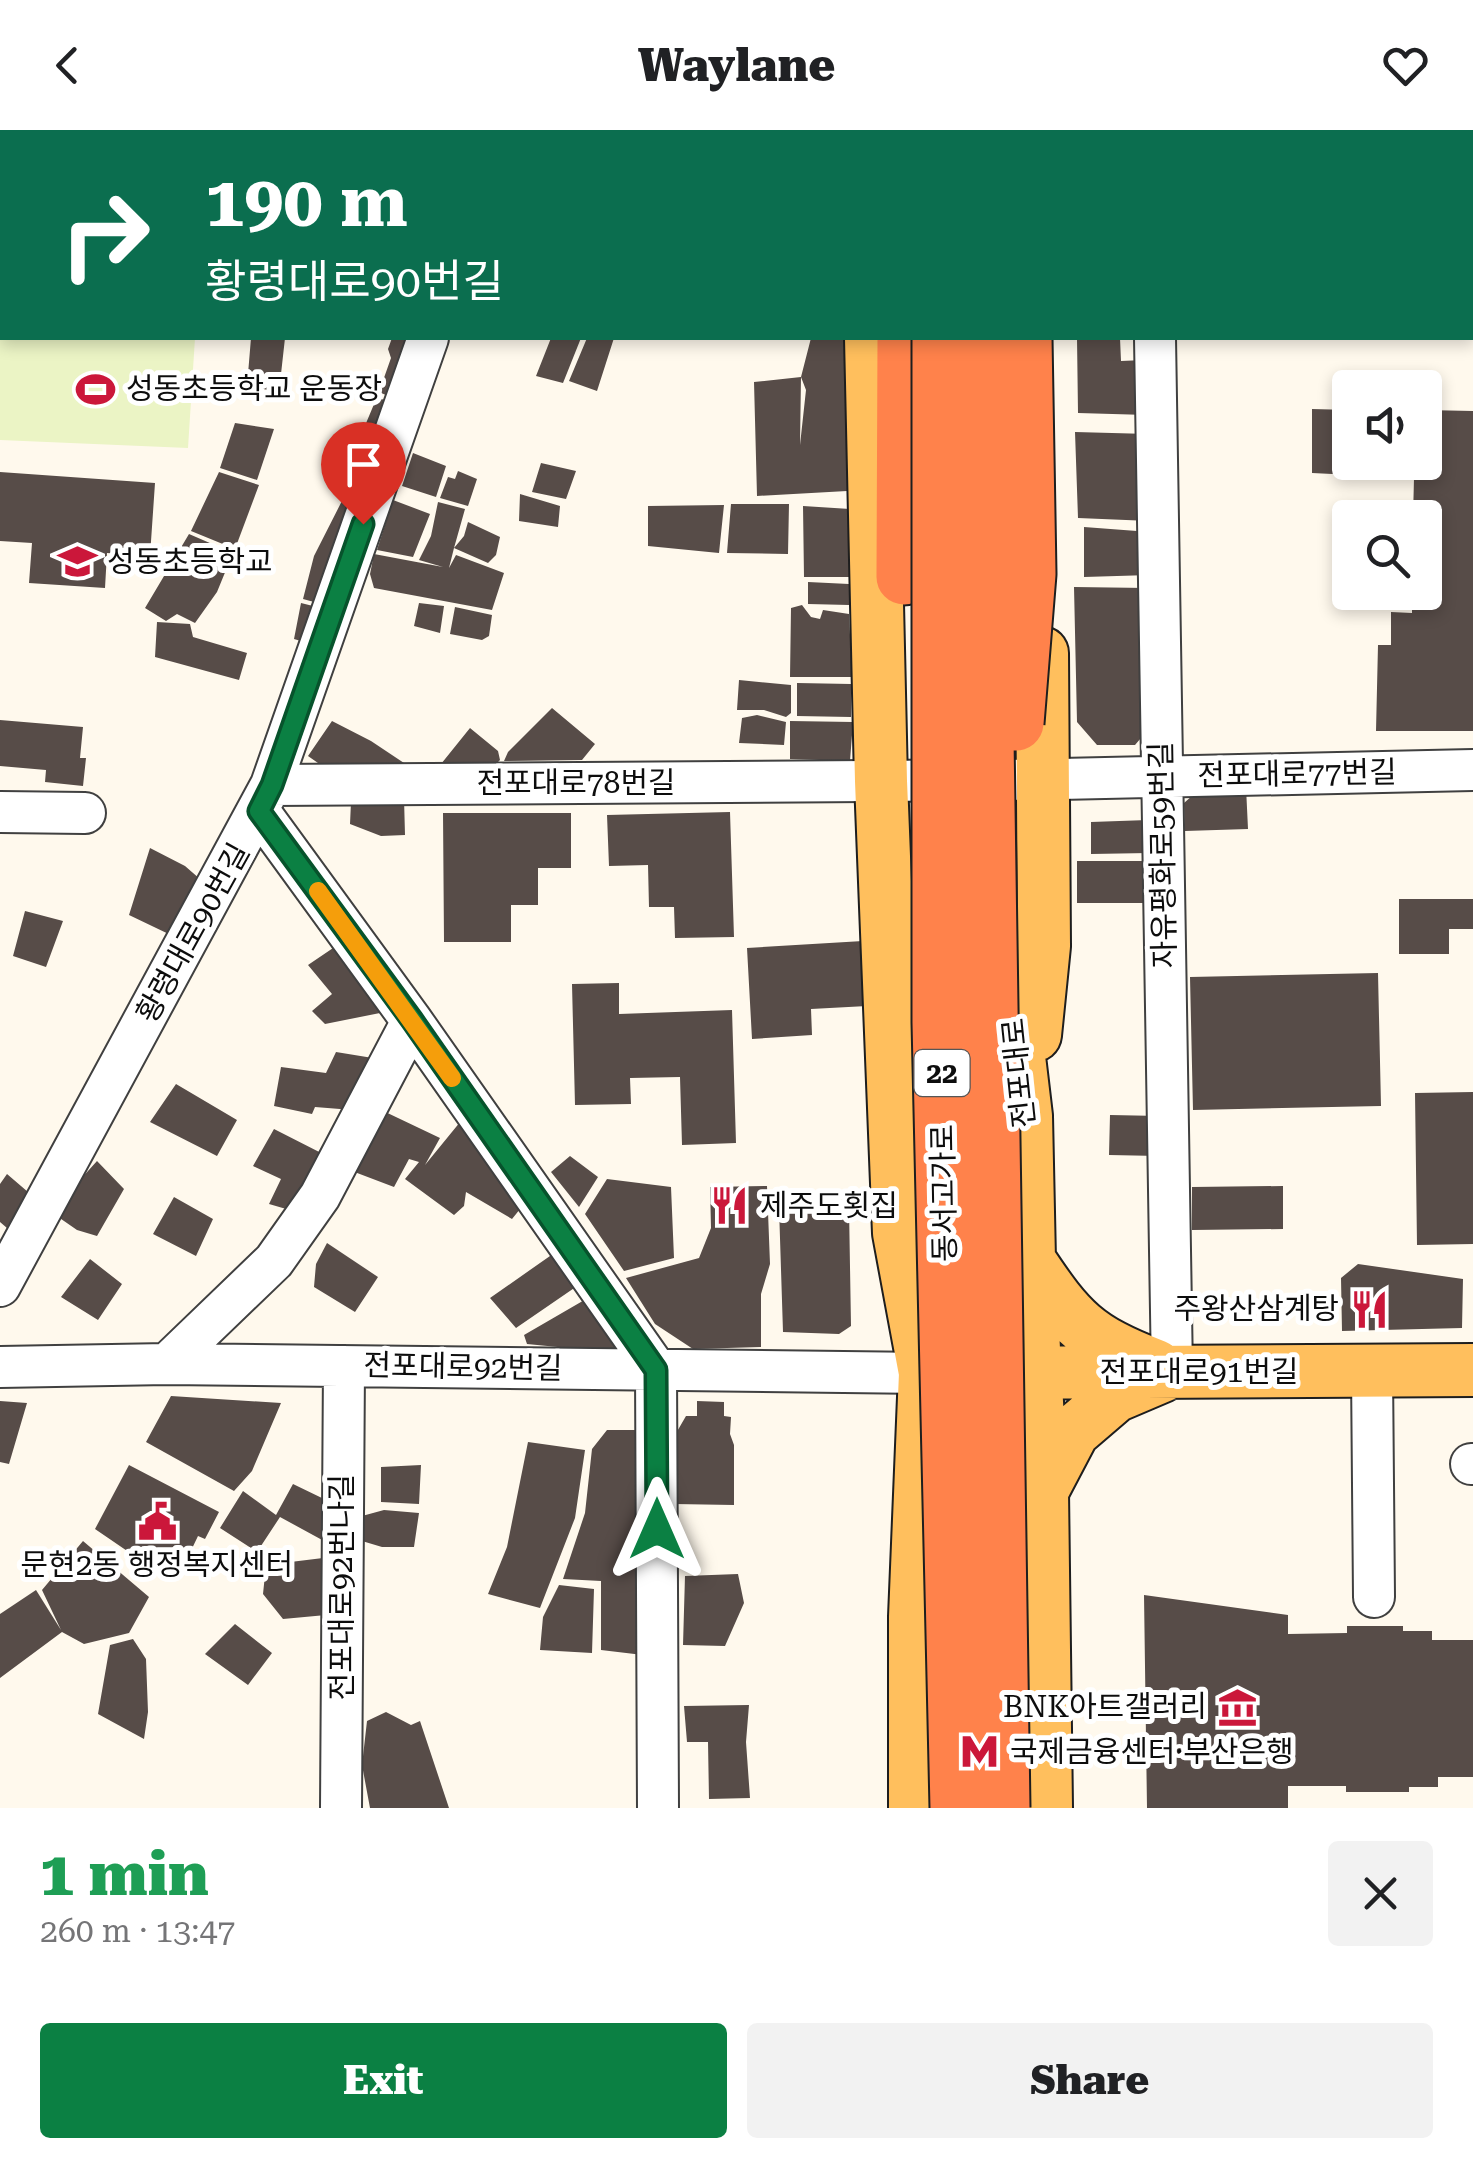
<!DOCTYPE html>
<html lang="en">
<head>
<meta charset="utf-8">
<style>
	:root { --surface:#fff; --page:#f2f2f2; --text:#202124; --muted:#757577; --accent:#0b8043 }
	body { margin:0; font-family:"Roboto Serif","Noto Sans KR",serif; background:var(--page); color:var(--text); height:100vh; display:flex; flex-direction:column; font-size:38px; white-space:nowrap }
	* { box-sizing:border-box; margin:0 }
	p { font-size:32px; color:var(--muted) }
	.icon { flex:none; width:55px; height:55px; fill:none; stroke:currentColor; stroke-width:2; stroke-linecap:round; stroke-linejoin:round }
	.map { position:relative; height:1678px; overflow:hidden }
	.sheet { display:flex; flex-direction:column; background:var(--surface); flex:1 }
	.sheet>* { flex:none }
	.guide { position:absolute; left:0px; top:0px; width:1475px; height:210px; box-shadow:0 5px 15px #0003; background:#0b6e4f; color:#fff; overflow:hidden }
	.fabs { position:absolute; left:1332px; top:240px; display:grid; gap:20px }
	.fabs a { display:grid; place-items:center; width:110px; height:110px; border-radius:10px; background:var(--surface); box-shadow:0 5px 15px #0003; font-size:50px }
	.pin { position:absolute; display:grid; place-items:center; width:85px; height:85px; color:#fff; margin:-102px -42px; border-radius:50% 50% 50% 0; rotate:-45deg; box-shadow:0 0 10px #0007 }
	.pin .icon { rotate:45deg }
	.me { position:absolute; width:110px; margin:-55px; rotate:0deg; stroke-linejoin:round; filter:drop-shadow(0 0 8px #0008) }
	.turn { display:flex; align-items:center; gap:35px; height:210px; padding:0 40px; font-size:45px }
	.turn .icon { width:130px; height:130px; stroke-width:2.5 }
	.turn b { display:block; font-size:70px; line-height:85px }
	.round { display:grid; place-items:center; flex:none; width:105px; height:105px; border-radius:10px; background:var(--page) }
	.headline { display:flex; align-items:center; justify-content:space-between; height:170px; padding:0 40px }
	h1 { font-size:60px; font-weight:800; line-height:75px; color:#1e9e55 }
	.action { display:flex; gap:20px; margin-top:auto; padding:20px 40px }
	.action a { flex:1; height:115px; border-radius:10px; background:var(--accent); color:#fff; font-size:40px; font-weight:800; line-height:115px; text-align:center }
	.action a+a { background:var(--page); color:var(--text) }
	header { display:flex; justify-content:space-between; align-items:center; height:130px; padding:0 40px; background:var(--surface); font-size:45px; font-weight:800 }
	.map>svg:first-child { display:block }
	.pitch { fill:#ebf4c5 }
	.building { fill:#574c48 }
	.lines { fill:none; stroke-linecap:round; stroke-linejoin:round }
	.minor-casing { stroke:#404040; stroke-width:44 }
	.major-casing { stroke:#1e1e1e; stroke-width:56 }
	.highway-casing { stroke:#1e1e1e; stroke-width:59 }
	.minor { stroke:#fff; stroke-width:40 }
	.major { stroke:#ffbf5d; stroke-width:52 }
	.highway { stroke:#ff824b; stroke-width:55 }
	.highway-bridge-casing { stroke:#1e1e1e; stroke-width:59; stroke-linecap:butt }
	.highway-bridge { stroke:#ff824b; stroke-width:55 }
	.route-casing { stroke:#07532c; stroke-width:25 }
	.route { stroke:#0b8043; stroke-width:18 }
	.slow { stroke:#f59e0b; stroke-width:18 }
	.labels { text-anchor:middle; stroke-width:10; stroke-linejoin:round; paint-order:stroke }
	.shield { fill:#fff; stroke:#565656; stroke-width:2.5 }
	.shield-label { font-size:28px; font-weight:bold; fill:#0d0d0d }
	.poi-label { font-size:30px; fill:#0d0d0d; stroke:#fff; text-anchor:start }
	.street-label { font-size:30px; fill:#0d0d0d; stroke:#fff }
</style>
</head>
<body>
<header><svg class="icon" aria-label="back" viewBox="0 0 24 24"><path d="M15 5l-7 7 7 7"/></svg>Waylane<svg class="icon" aria-label="heart" viewBox="0 0 24 24"><path d="M12 20l-8-8c-3-5 5-10 8-4 3-6 11-1 8 4z"/></svg></header>
<div class="map">
<svg width="1473" height="1678" viewBox="0 0 1473 1678">
	<rect width="100%" height="100%" fill="#fff9ed"/>
	<path class="pitch" d="M0 101 2 208H195L188 318 0 310Z"/>
	<path class="building" d="M251 208H285L279 262 247 256Z
		M392 208H418L397 270 379 262 391 228 388 219Z
		M551 208H581L563 253 536 246Z
		M587 208H614L597 261 569 251Z
		M811 208H848L847 361 757 366 754 252 801 247 800 315 806 260 801 247Z
		M1077 208H1120L1121 231 1144 230 1147 285 1078 283Z
		M377 267 396 275 365 363 349 359 359 310Z
		M1312 279 1350 280V332H1425V280L1473 281V601H1376L1378 515H1391V482L1412 483V462H1425V388H1413L1414 348 1312 343Z
		M235 293 274 299 257 350 220 338Z
		M1075 302 1149 304 1150 391 1078 388Z
		M413 323 446 336 436 367 402 356Z
		M541 333 576 341 566 369 532 362Z
		M458 341 477 349 468 376 440 368 448 347 455 349Z
		M0 342 155 353 150 426 107 423 105 458 29 453 32 413 0 411Z
		M219 342 259 355 235 419 191 401Z
		M347 361 364 369 325 475 303 469 314 426Z
		M520 364 560 376 558 397 519 391Z
		M393 370 430 384 413 427 377 420Z
		M438 372 465 379 454 418 464 406 468 392 500 407 496 425 488 433 454 418 449 438 456 425 504 443 492 480 374 458 370 444 374 424 443 437 419 430 431 406Z
		M731 374H789L788 424 727 423Z
		M724 375 719 423 648 416V376Z
		M803 376 850 379 854 447H804Z
		M1084 397 1150 402V445L1084 447Z
		M189 404 233 423 217 462 195 493 177 484 166 491 145 478Z
		M808 452 849 454V475L808 474Z
		M1074 457 1147 458 1152 595 1135 615H1097L1077 592Z
		M301 473 321 478 311 514 294 509Z
		M419 473 444 476 440 503 414 496Z
		M802 475 811 487 820 489 823 480 849 484 852 547H790L791 478Z
		M455 477 492 485 489 506 482 510 450 504Z
		M157 492 190 494 193 507 247 523 239 550 155 527Z
		M739 550 791 555V583L786 587 764 580H737Z
		M797 553 851 554V587L797 586Z
		M552 578 595 614 582 630 504 631 508 622Z
		M757 585 786 592 784 615 739 613 742 588Z
		M0 590 83 597 80 628H86L83 656 45 652 46 640 0 636Z
		M332 591 371 611 404 633 393 637 318 633 308 626Z
		M790 591 853 592 850 631 790 629Z
		M470 598 498 621 500 630 496 634H441Z
		M1246 657 1248 699 1185 701 1184 673 1201 658Z
		M404 668 405 705 381 706 350 694 351 672Z
		M730 682 734 807 675 808 674 777H649L648 735 609 736 607 685Z
		M443 683H571V738H538V775H511V812H444Z
		M1148 690 1149 723 1091 724V692Z
		M150 718 185 736 208 756 177 808 129 785Z
		M1077 731H1151V773H1077Z
		M1399 769H1473V799H1449V824H1399Z
		M25 781 63 791 46 837 13 826Z
		M863 811 867 876 811 879 812 905 752 909 747 818Z
		M339 814 380 883 325 894 312 881 332 864 308 835Z
		M1378 843 1381 976 1193 980 1190 847Z
		M619 853V884L732 880 736 1013 682 1015 680 947 630 948 631 974 575 975 572 854Z
		M336 922 385 930 365 981 315 977 312 984 274 976 281 937 326 943Z
		M176 954 237 990 217 1026 150 992Z
		M1473 962V1114L1417 1115 1415 963Z
		M377 978 440 1008 425 1035 465 986 533 1063 512 1089 466 1062 464 1076 454 1085 405 1049 419 1032 409 1029 394 1057 344 1038Z
		M1110 985 1160 986 1159 1026 1109 1025Z
		M274 999 331 1028 300 1083 269 1074 281 1049 253 1036Z
		M570 1026 598 1047 579 1077 551 1042Z
		M97 1031 124 1059 97 1106 77 1100 51 1082Z
		M7 1044 28 1062 7 1098 0 1092V1054Z
		M607 1049 671 1057 674 1128 624 1141 585 1084Z
		M767 1056 770 1134 761 1164V1217L693 1219 655 1194 626 1148 699 1128 711 1098 710 1057Z
		M1283 1056V1099L1192 1100V1057Z
		M174 1067 213 1089 196 1126 153 1104Z
		M779 1077H849L851 1196 839 1204 783 1202Z
		M327 1113 378 1147 355 1182 314 1157 316 1134Z
		M560 1119 583 1152 516 1198 490 1168Z
		M90 1129 122 1154 98 1190 61 1167Z
		M1358 1134 1463 1149 1462 1198 1342 1201 1341 1148Z
		M593 1165 629 1224 527 1214 524 1205Z
		M171 1266 281 1273 252 1341 234 1361 146 1312Z
		M0 1271 27 1273 9 1334 0 1332Z
		M697 1271 724 1272V1286L731 1287 730 1304 734 1315V1375L674 1374 675 1305 686 1286H697Z
		M607 1300H646L643 1525 601 1520V1451L563 1449 585 1383 592 1319Z
		M528 1312 585 1320 575 1388 540 1478 488 1464 507 1417Z
		M129 1335 219 1382 205 1409 198 1406 187 1429 173 1432 163 1427 155 1440 95 1399Z
		M421 1335 419 1374 381 1372V1337Z
		M293 1354 324 1369V1411L280 1387 257 1422 220 1398 243 1361 276 1385Z
		M384 1380 419 1383 414 1417H382L362 1411V1386Z
		M83 1411 149 1467 129 1503 84 1514 62 1502 0 1548V1484L36 1460 61 1500 42 1460Z
		M323 1428 326 1485 283 1489 263 1464 266 1435Z
		M738 1444 744 1473 725 1516 683 1515 685 1446Z
		M559 1455 594 1459 592 1523 540 1520 543 1487Z
		M1144 1465 1288 1485V1504L1347 1503V1496H1403V1501H1432V1510H1473V1647H1438V1657H1409V1662H1346V1656H1288V1678H1147Z
		M235 1494 272 1523 248 1555 205 1524Z
		M133 1509 146 1529 148 1582 144 1609 98 1584 110 1515Z
		M749 1575 746 1612 750 1668 709 1669 708 1612H687L684 1576Z
		M386 1582 411 1595 420 1591 449 1678H370L362 1635 367 1591Z"/>
	<g class="lines">
		<defs>
			<path id="minor" d="M1151 0V2
				M292 2 293 0
				M1472 128H1473
				M1155 208 1172 1242
				M271 655 1011 650 1473 640
				M259 681 412 891 656 1239 658 1678
				M0 682 85 683
				M0 1156 271 655 428 208
				M167 1234 274 1131 320 1066 412 891
				M0 1237 167 1234 925 1243
				M1372 1241 1374 1467
				M1471 1334H1473
				M341 1678 344 1236"/>
			<path id="major" d="M866 0V2
				M871 208 881 651 899 1103 925 1243 915 1487V1678
				M1010 851 1026 986 1029 1130 1042 1361 1046 1678
				M1035 905 1044 816 1042 523
				M1029 1130C1070 1192 1086 1209 1156 1236
				M951 1243 1473 1240
				M1042 1361 1073 1302 1115 1266 1162 1246"/>
			<path id="highway" d="M899 0V2
				M977 0V2
				M1019 0V2
				M904 447 905 208"/>
		</defs>
		<use href="#minor" class="minor-casing"/>
		<use href="#major" class="major-casing"/>
		<use href="#highway" class="highway-casing"/>
		<use href="#minor" class="minor"/>
		<use href="#major" class="major"/>
		<use href="#highway" class="highway"/>
		<defs>
			<path id="highway-bridge" d="M940 208V892L958 1678
				M980 208 1002 1678
				M1016 593 1028 444 1024 208"/>
		</defs>
		<use href="#highway-bridge" class="highway-bridge-casing"/>
		<use href="#highway-bridge" class="highway-bridge"/>
	</g>
	<g class="lines">
		<defs>
			<path id="route" d="M363 394 272 655 259 681 412 890 656 1240 657 1399"/>
		</defs>
		<use href="#route" class="route-casing"/>
		<use href="#route" class="route"/>
		<path class="slow" d="M318 761 452 948"/>
	</g>
	<defs>
		<symbol id="stadium-bare" viewBox="-9 -9 18 18"><path d="M0-5a6.5 5 0 1 0 0 10a6.5 5 0 1 0 0-10ZM-3.5-1.8h7v3.6h-7Z" fill="#cb173a" stroke="#fff" stroke-width="2.5" paint-order="stroke"/></symbol>
		<symbol id="school-bare" viewBox="-9 -9 18 18"><path d="M0-5L7-2L0 1L-7-2ZM-4 1L0 2.5L4 1V4Q0 6-4 4Z" fill="#cb173a" stroke="#fff" stroke-width="2.5" paint-order="stroke"/></symbol>
		<symbol id="restaurant-bare" viewBox="-9 -9 18 18"><path d="M-5-6h1v4h1v-4h1v4h1v-4h1v5L-1.5 .5V6h-2V.5L-5-1ZM5-6V6H3V1.5H1.5Q1.5-4 5-6Z" fill="#cb173a" stroke="#fff" stroke-width="2.5" paint-order="stroke"/></symbol>
		<symbol id="civic-bare" viewBox="-9 -9 18 18"><path d="M-.6-6.5H3V-4.5H.6V-3L4-1V1h2V6H-6V1h2V-1L-.6-3ZM-1.2 2.5V6h2.4V2.5Z" fill="#cb173a" stroke="#fff" stroke-width="2.5" paint-order="stroke"/></symbol>
		<symbol id="museum-bare" viewBox="-9 -9 18 18"><path d="M0-6L6-3V-2H-6V-3ZM-5-1h2V3h-2ZM-1-1h2V3h-2ZM3-1h2V3H3ZM-6 4H6V6H-6Z" fill="#cb173a" stroke="#fff" stroke-width="2.5" paint-order="stroke"/></symbol>
		<symbol id="metro-bare" viewBox="-9 -9 18 18"><path d="M-5.5 5V-5H-3L0 0L3-5H5.5V5H3V-.5L0 4L-3-.5V5Z" fill="#cb173a" stroke="#fff" stroke-width="2.5" paint-order="stroke"/></symbol>
	</defs>
	<g fill-rule="evenodd">
		<use href="#stadium-bare" x="68" y="232" width="55" height="55"/>
		<use href="#school-bare" x="50" y="404" width="55" height="55"/>
		<use href="#restaurant-bare" x="702" y="1048" width="55" height="55"/>
		<use href="#restaurant-bare" x="1342" y="1152" width="55" height="55"/>
		<use href="#civic-bare" x="130" y="1364" width="55" height="55"/>
		<use href="#museum-bare" x="1210" y="1550" width="55" height="55"/>
		<use href="#metro-bare" x="952" y="1594" width="55" height="55"/>
	</g>
	<g class="labels">
		<rect class="shield" x="914.5" y="920" width="55" height="46" rx="8"/>
		<g class="shield-label">
			<text x="942" y="953">22</text>
		</g>
		<g class="poi-label">
			<text x="126" y="269">성동초등학교 운동장</text>
			<text x="107" y="442">성동초등학교</text>
			<text x="760" y="1086">제주도횟집</text>
			<text x="1339" y="1189" text-anchor="end">주왕산삼계탕</text>
			<text x="157" y="1445" text-anchor="middle">문현2동 행정복지센터</text>
			<text x="1207" y="1587" text-anchor="end">BNK아트갤러리</text>
			<text x="1010" y="1632">국제금융센터·부산은행</text>
		</g>
		<g class="street-label">
			<text transform="translate(1297 644) rotate(-1)" y="10">전포대로77번길</text>
			<text x="576" y="663">전포대로78번길</text>
			<text transform="translate(1163 725) rotate(-91)" y="10">자유평화로59번길</text>
			<text transform="translate(193 803) rotate(-61)" y="10">황령대로90번길</text>
			<text transform="translate(1019 943) rotate(-96)" y="10">전포대로</text>
			<text transform="translate(944 1063) rotate(-91)" y="10">동서고가로</text>
			<text transform="translate(463 1237) rotate(1)" y="10">전포대로92번길</text>
			<text x="1199" y="1252">전포대로91번길</text>
			<text transform="translate(342 1457) rotate(-90)" y="10">전포대로92번나길</text>
		</g>
	</g>
</svg>
<div class="fabs">
<a><svg class="icon" aria-label="sound" viewBox="0 0 24 24"><path d="M4 9h4l5-4v14l-5-4H4zM17 9q2 3 0 6"/></svg></a>
<a><svg class="icon" aria-label="search" viewBox="0 0 24 24"><circle cx="10" cy="10" r="6"/><path d="M15 15l6 6"/></svg></a>
</div>
<div class="pin" style="left:363px;top:394px;background:#d93025"><svg class="icon" aria-label="arrive" viewBox="0 0 24 24"><path d="M6 21V4h12l-3 4 3 4H6"/></svg></div>
<svg class="me" style="left:657px;top:1399px" viewBox="-20 -20 40 40"><path d="M0-17L14 15 0 8-14 15z" fill="#0b8043" stroke="#fff" stroke-width="4"/></svg>
<div class="guide">
<div class="turn"><svg class="icon" aria-label="right" viewBox="0 0 24 24"><path d="M7 20v-9h11M14 6l5 5-5 5"/></svg><div><b>190 m</b>황령대로90번길</div></div>
</div>
</div>
<section class="sheet">
<div class="headline"><div><h1>1 min</h1><p>260 m · 13:47</p></div><a class="round"><svg class="icon" aria-label="close" viewBox="0 0 24 24"><path d="M6 6l12 12M18 6L6 18"/></svg></a></div>
<div class="action"><a>Exit</a><a>Share</a></div>
</section>
</body>
</html>
